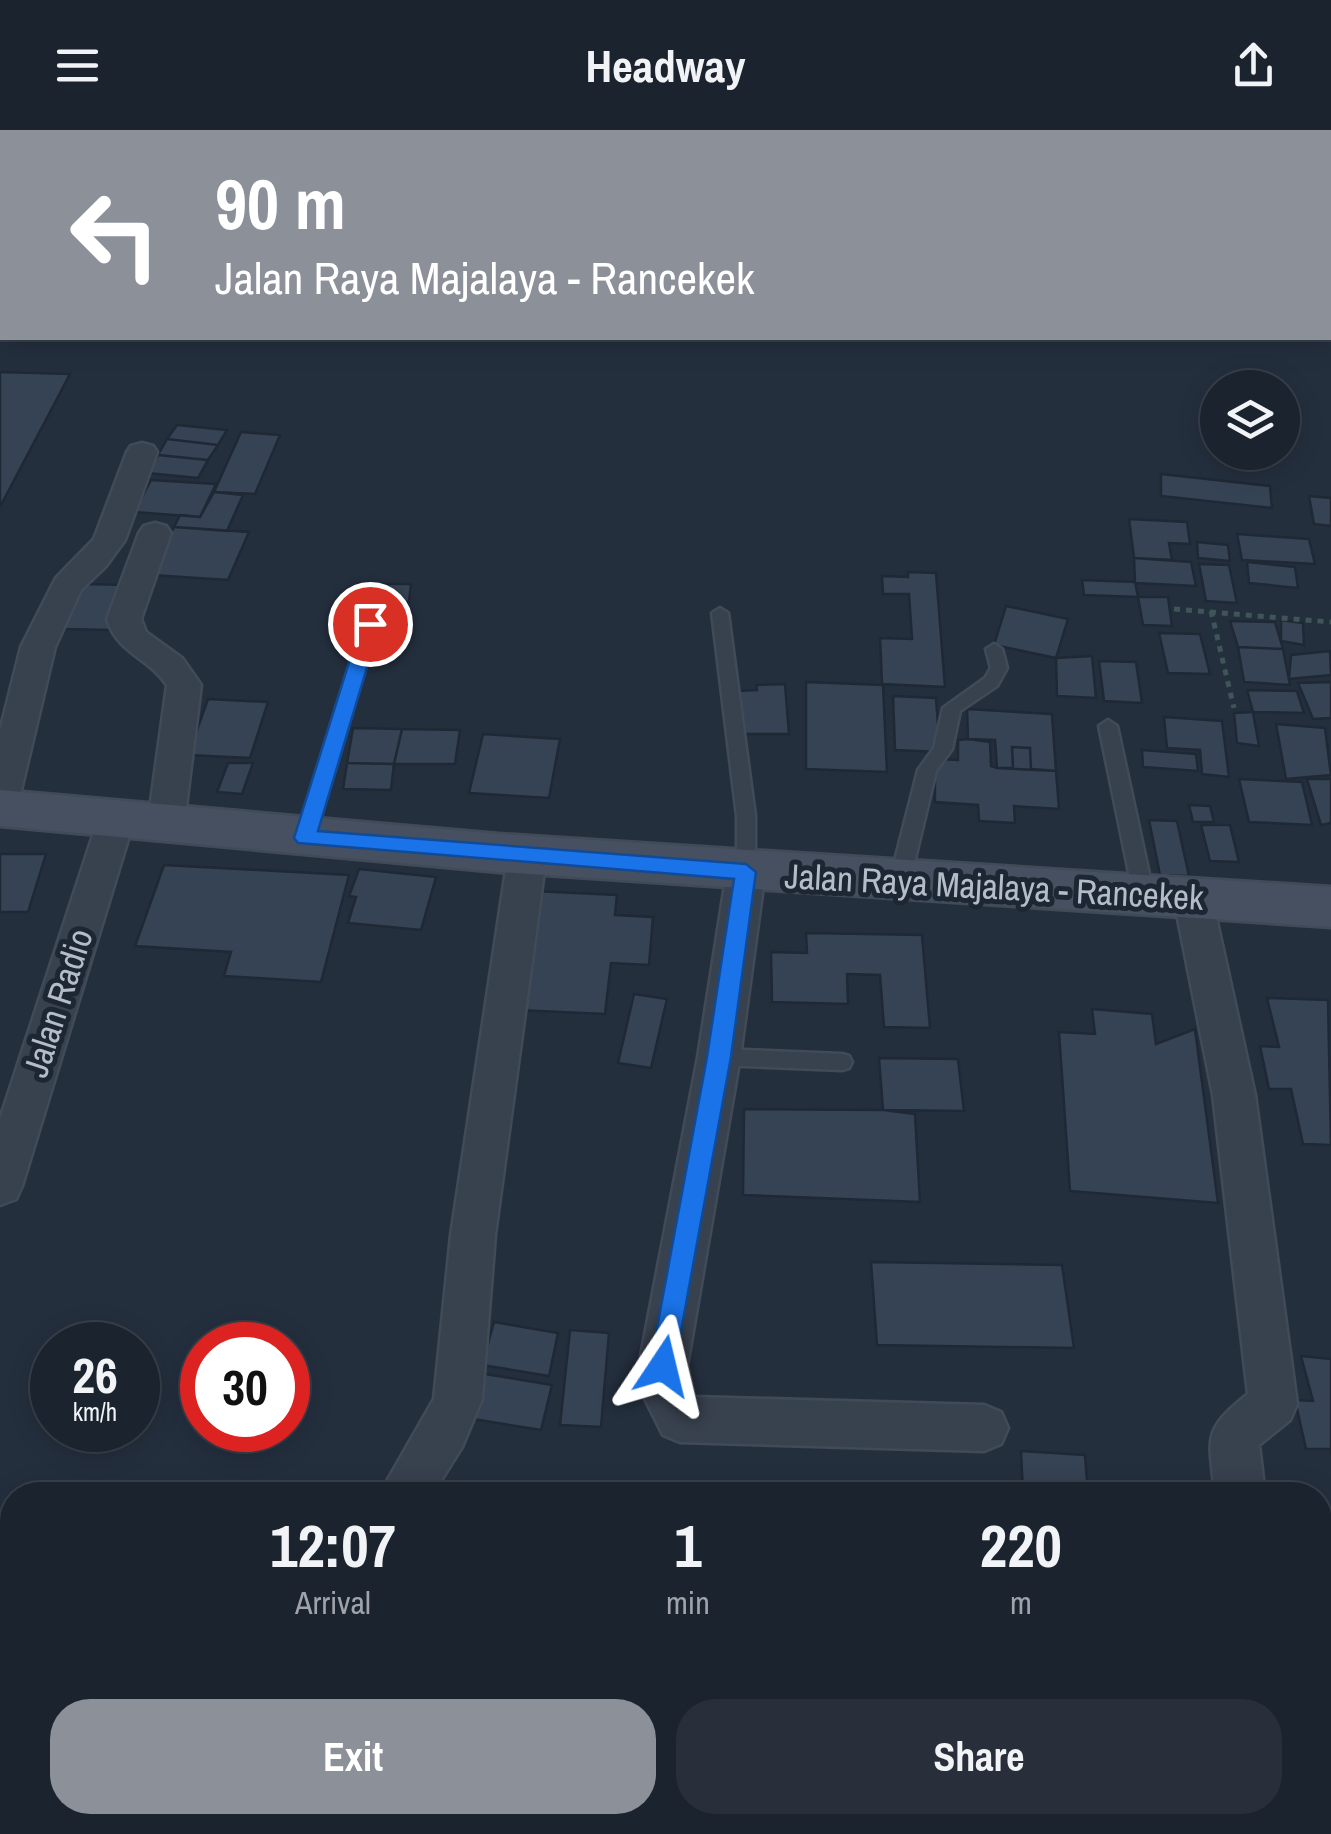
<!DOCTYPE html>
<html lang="en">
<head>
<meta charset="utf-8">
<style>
	:root { --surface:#1b232e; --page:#282f3a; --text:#f1f3f6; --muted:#a0a4aa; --line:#39404a; --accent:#8c9099 }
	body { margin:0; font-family:"Archivo Narrow",sans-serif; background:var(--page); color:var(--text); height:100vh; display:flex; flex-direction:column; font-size:38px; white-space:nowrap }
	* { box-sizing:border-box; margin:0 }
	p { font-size:32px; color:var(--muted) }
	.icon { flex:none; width:55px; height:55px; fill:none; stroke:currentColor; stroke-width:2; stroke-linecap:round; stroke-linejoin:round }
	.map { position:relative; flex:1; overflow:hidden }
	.drawer { position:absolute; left:0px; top:1352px; width:1332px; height:352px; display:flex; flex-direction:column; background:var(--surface); border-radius:40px 40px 0 0; box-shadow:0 5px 25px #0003,0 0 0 2px var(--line) }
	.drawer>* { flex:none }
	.guide { position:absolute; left:0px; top:0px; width:1332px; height:210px; box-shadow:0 5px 25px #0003,0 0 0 2px var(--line); background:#8c9099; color:#fff; overflow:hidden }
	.controls { position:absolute; left:1200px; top:240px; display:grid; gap:20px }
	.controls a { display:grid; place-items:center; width:100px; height:100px; border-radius:50%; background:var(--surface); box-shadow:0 5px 25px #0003,0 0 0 2px var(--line); font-size:50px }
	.speed { position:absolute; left:30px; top:1192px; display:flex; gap:20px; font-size:50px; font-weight:700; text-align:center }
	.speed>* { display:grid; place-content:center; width:130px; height:130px; border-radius:50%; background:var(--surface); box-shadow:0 5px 25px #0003,0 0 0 2px var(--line); line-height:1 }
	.speed small { font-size:25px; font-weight:400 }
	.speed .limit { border:15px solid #d22; background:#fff; color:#111 }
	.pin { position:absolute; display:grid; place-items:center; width:85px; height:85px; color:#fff; margin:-42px; border:5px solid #fff; border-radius:50%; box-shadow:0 2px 10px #0007 }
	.me { position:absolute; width:110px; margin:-55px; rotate:10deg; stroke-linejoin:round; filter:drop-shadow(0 0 8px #0008) }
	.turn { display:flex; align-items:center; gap:35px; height:210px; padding:0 50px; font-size:45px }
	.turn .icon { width:130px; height:130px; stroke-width:2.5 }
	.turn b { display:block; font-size:70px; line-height:85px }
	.eta { display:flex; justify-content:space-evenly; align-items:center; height:170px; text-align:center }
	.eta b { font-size:60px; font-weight:700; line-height:70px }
	.cta { display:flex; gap:20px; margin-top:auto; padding:20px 50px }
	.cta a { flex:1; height:115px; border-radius:40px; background:var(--accent); color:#fff; font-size:40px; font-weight:700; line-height:115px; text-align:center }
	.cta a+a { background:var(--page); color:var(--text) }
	header { display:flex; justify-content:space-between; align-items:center; height:130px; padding:0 50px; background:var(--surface); font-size:45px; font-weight:700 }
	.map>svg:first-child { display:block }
	.building { fill:#364354; stroke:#1f2835; stroke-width:2.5 }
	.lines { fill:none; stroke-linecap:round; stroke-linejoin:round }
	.service-casing { stroke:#414a57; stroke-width:5 }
	.minor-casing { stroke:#414a57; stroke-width:5 }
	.secondary-casing { stroke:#414a57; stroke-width:5 }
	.path { stroke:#3f5557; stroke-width:5; stroke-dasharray:6 6; stroke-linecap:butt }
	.service { fill:#38414e; fill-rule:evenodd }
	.minor { fill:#38414e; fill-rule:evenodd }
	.secondary { fill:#465061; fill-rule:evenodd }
	.route { fill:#1a73e8; stroke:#114b97; stroke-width:2.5 }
	.labels { text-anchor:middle; stroke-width:10; stroke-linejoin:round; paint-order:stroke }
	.street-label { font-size:35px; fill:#b4bcc9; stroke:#1d2633 }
</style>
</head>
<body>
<header><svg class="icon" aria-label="menu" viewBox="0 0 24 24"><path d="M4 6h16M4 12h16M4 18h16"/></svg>Headway<svg class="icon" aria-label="share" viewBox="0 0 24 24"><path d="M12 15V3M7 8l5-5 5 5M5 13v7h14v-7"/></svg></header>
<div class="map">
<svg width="1331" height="1704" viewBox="0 0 1331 1704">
	<rect width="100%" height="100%" fill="#242f3e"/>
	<path class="building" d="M0 242 70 244 0 377Z
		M177 295 227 300 218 315 167 309Z
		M241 302 280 305 255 364 214 362Z
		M167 309 218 315 208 330 158 325Z
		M158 325 208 330 198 348 147 343Z
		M1161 344 1270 356 1272 378 1161 366Z
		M151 350 216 354 200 387 134 382Z
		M214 362 243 365 227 401 174 397 180 385 200 387Z
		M1309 366 1331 368V396L1314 394Z
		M1129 389 1187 392 1190 414 1169 413 1172 430 1134 428Z
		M174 397 249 402 228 450 152 445Z
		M1237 404 1309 409 1315 434 1242 430Z
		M1197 412 1228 415 1230 431 1198 428Z
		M1134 428 1191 432 1196 456 1135 453Z
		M1247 432 1295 437 1298 458 1249 453Z
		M1199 434 1229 435 1237 473 1206 471Z
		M908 442 936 443 945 557 882 554 880 508 912 509 909 464H883L882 446 908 447Z
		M1082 450 1135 452 1138 467 1084 465Z
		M83 454 128 455 110 500 64 499Z
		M380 454H411L409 472H377Z
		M1138 467H1168L1172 496 1143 495Z
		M1006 476 1068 489 1056 528 994 515Z
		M1281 490 1303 493 1304 515 1281 511Z
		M1230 491 1275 492 1283 519 1238 517Z
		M1159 503 1200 504 1210 544 1168 543Z
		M1238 517 1283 519 1290 555 1244 552Z
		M1330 521 1331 545 1289 549 1291 525Z
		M1092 526 1096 568 1057 566 1056 528Z
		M1099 531 1136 532 1142 573 1104 571Z
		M806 552 883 555 887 642 806 639Z
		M1331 552V588L1313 589 1298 553Z
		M785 554 789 604H738L735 561 757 560 756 555Z
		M1247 560 1297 561 1304 583 1253 582Z
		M893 566 936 568 940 622 895 620Z
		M208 569 268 572 250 628 188 625Z
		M967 579 1052 584 1056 641 997 638 995 610 968 609Z
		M1253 582 1259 616 1237 613 1234 583Z
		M1164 587 1222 591 1229 647 1202 644 1200 620 1167 618Z
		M1276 594 1325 598 1331 645 1286 649Z
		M353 598 402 599 394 634 347 633Z
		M402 599 460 600 455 634H394Z
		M483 604 560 609 549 668 469 663Z
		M968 609 990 612 991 636 997 638H1013L1012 617 1030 618 1031 639 1056 641 1059 679 1014 676 1015 693 979 691 978 675 935 672V629L958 630V610Z
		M1142 620 1196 624 1198 641 1143 637Z
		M228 633H253L242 664 217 662Z
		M347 633 394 634 391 660 343 659Z
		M1239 649 1302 652 1312 695 1249 692Z
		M1307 649H1331V693L1321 695Z
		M1189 675 1210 676 1214 692H1193Z
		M1149 690 1177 691 1189 746 1160 745Z
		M1201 695H1230L1239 732 1210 731Z
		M0 724H46L28 782H0Z
		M164 735 349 745 321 852 224 846 231 822 135 816Z
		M359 739 436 747 421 800 348 793 356 767 349 766Z
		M534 761 617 765 615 785 653 787 649 835 611 833 605 884 517 880Z
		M806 803 922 805 930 898 884 897 880 845 847 844 848 874 772 872 771 822 807 823Z
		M634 864 667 869 651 938 618 933Z
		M1267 868 1328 870 1331 1015 1303 1014 1291 959H1269L1260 916 1279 917Z
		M1092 879 1152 884 1156 914 1195 899 1218 1073 1070 1061 1059 902 1095 904Z
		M879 928 958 929 964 981 883 980Z
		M744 979 883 980 915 984 920 1072 743 1065Z
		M871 1132 1062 1135 1074 1218 877 1215Z
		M494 1192 558 1203 549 1246 482 1235Z
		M570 1200 609 1203 601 1297 560 1295Z
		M1301 1226 1331 1229V1324L1330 1319H1306L1295 1270 1313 1271Z
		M485 1244 552 1255 541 1300 473 1289Z
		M1021 1321 1085 1325 1088 1365 1023 1363Z
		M396 1692H429V1704H396Z
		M522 1692 523 1704H480L481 1697Z
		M601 1692H660L661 1700 690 1699V1704H601Z
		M798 1694 807 1704H729V1696Z"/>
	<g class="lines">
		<defs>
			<path id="service" d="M720 478 728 483 755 686V742L746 749 737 742V686L712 483Z
				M370 490 378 495 314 708 312 713H298L296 708 362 495Z
				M994 514 1002 519 1007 538 997 556 960 581 952 619 936 641 909 754 899 761 892 759 889 754 918 640 934 618 943 578 985 548 991 538 986 519Z
				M1108 590 1117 596 1154 767 1144 774 1134 767 1099 596Z
				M719 919 842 924 849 926 852 932 849 938 842 940 719 935 712 933 709 927 712 921Z"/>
			<path id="minor" d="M142 313 153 316 157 322 125 410 106 436 81 460 55 517 18 673 13 682 0 686V601L21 517 56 448 94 409 127 322 131 316Z
				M155 393 166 396 171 403 141 489 146 502 182 528 201 555 184 693 179 702 166 706 153 702 148 693 167 555C149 528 117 523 107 489L139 403 144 396Z
				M116 677 129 681 134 690 22 1056 16 1069 0 1075V989L98 690 103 681Z
				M527 713 540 717 546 727 495 1105 482 1269 462 1317 432 1365H379L434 1269 451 1105 508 727 514 717Z
				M746 728 759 732 765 742 740 927 687 1236 694 1267 984 1275 1001 1282 1008 1298 1001 1314 984 1321 680 1312 663 1305 644 1267 639 1236 698 927 727 742 733 732Z
				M1193 755 1207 759 1212 769 1255 965 1297 1274 1290 1290 1259 1315 1265 1365H1215C1210 1308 1200 1302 1248 1264L1213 965 1174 769 1179 759Z
				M1320 1472 1331 1474V1526L1320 1524Z
				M335 1692H391L390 1704H334Z
				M1167 1692H1223V1704H1167Z"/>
			<path id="secondary" d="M0 660 499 704 1331 757V797L499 742 0 696Z"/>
		</defs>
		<use href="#service" class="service-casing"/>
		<use href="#minor" class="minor-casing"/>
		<use href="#secondary" class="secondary-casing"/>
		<path class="path" d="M1174 479 1331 492
			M1211 481 1234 578"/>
		<use href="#service" class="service"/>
		<use href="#minor" class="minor"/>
		<use href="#secondary" class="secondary"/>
	</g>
	<path class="route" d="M370 488 380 494 318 701 746 734 756 742 731 927 673 1245 663 1248 653 1245 650 1236 707 927 734 749 298 713 294 708 361 494Z"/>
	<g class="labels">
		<g class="street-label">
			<text transform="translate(994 757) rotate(3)" y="12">Jalan Raya Majalaya - Rancekek</text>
			<text transform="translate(58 873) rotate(-72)" y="12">Jalan Radio</text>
		</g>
	</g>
</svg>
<div class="controls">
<a><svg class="icon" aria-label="layers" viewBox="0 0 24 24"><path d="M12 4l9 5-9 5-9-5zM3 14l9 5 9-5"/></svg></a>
</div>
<div class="speed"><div>26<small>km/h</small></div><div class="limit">30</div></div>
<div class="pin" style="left:370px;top:494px;background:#d93025"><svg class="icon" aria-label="arrive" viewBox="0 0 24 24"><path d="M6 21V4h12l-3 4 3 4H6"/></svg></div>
<svg class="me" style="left:663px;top:1236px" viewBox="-20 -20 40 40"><path d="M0-17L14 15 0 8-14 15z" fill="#1a73e8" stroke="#fff" stroke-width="4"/></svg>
<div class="guide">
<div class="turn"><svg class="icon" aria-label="left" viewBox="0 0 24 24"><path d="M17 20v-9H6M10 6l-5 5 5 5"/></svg><div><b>90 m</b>Jalan Raya Majalaya - Rancekek</div></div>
</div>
<section class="drawer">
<div class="eta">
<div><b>12:07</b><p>Arrival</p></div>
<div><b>1</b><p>min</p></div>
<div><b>220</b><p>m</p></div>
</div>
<div class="cta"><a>Exit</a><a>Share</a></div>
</section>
</div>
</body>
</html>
